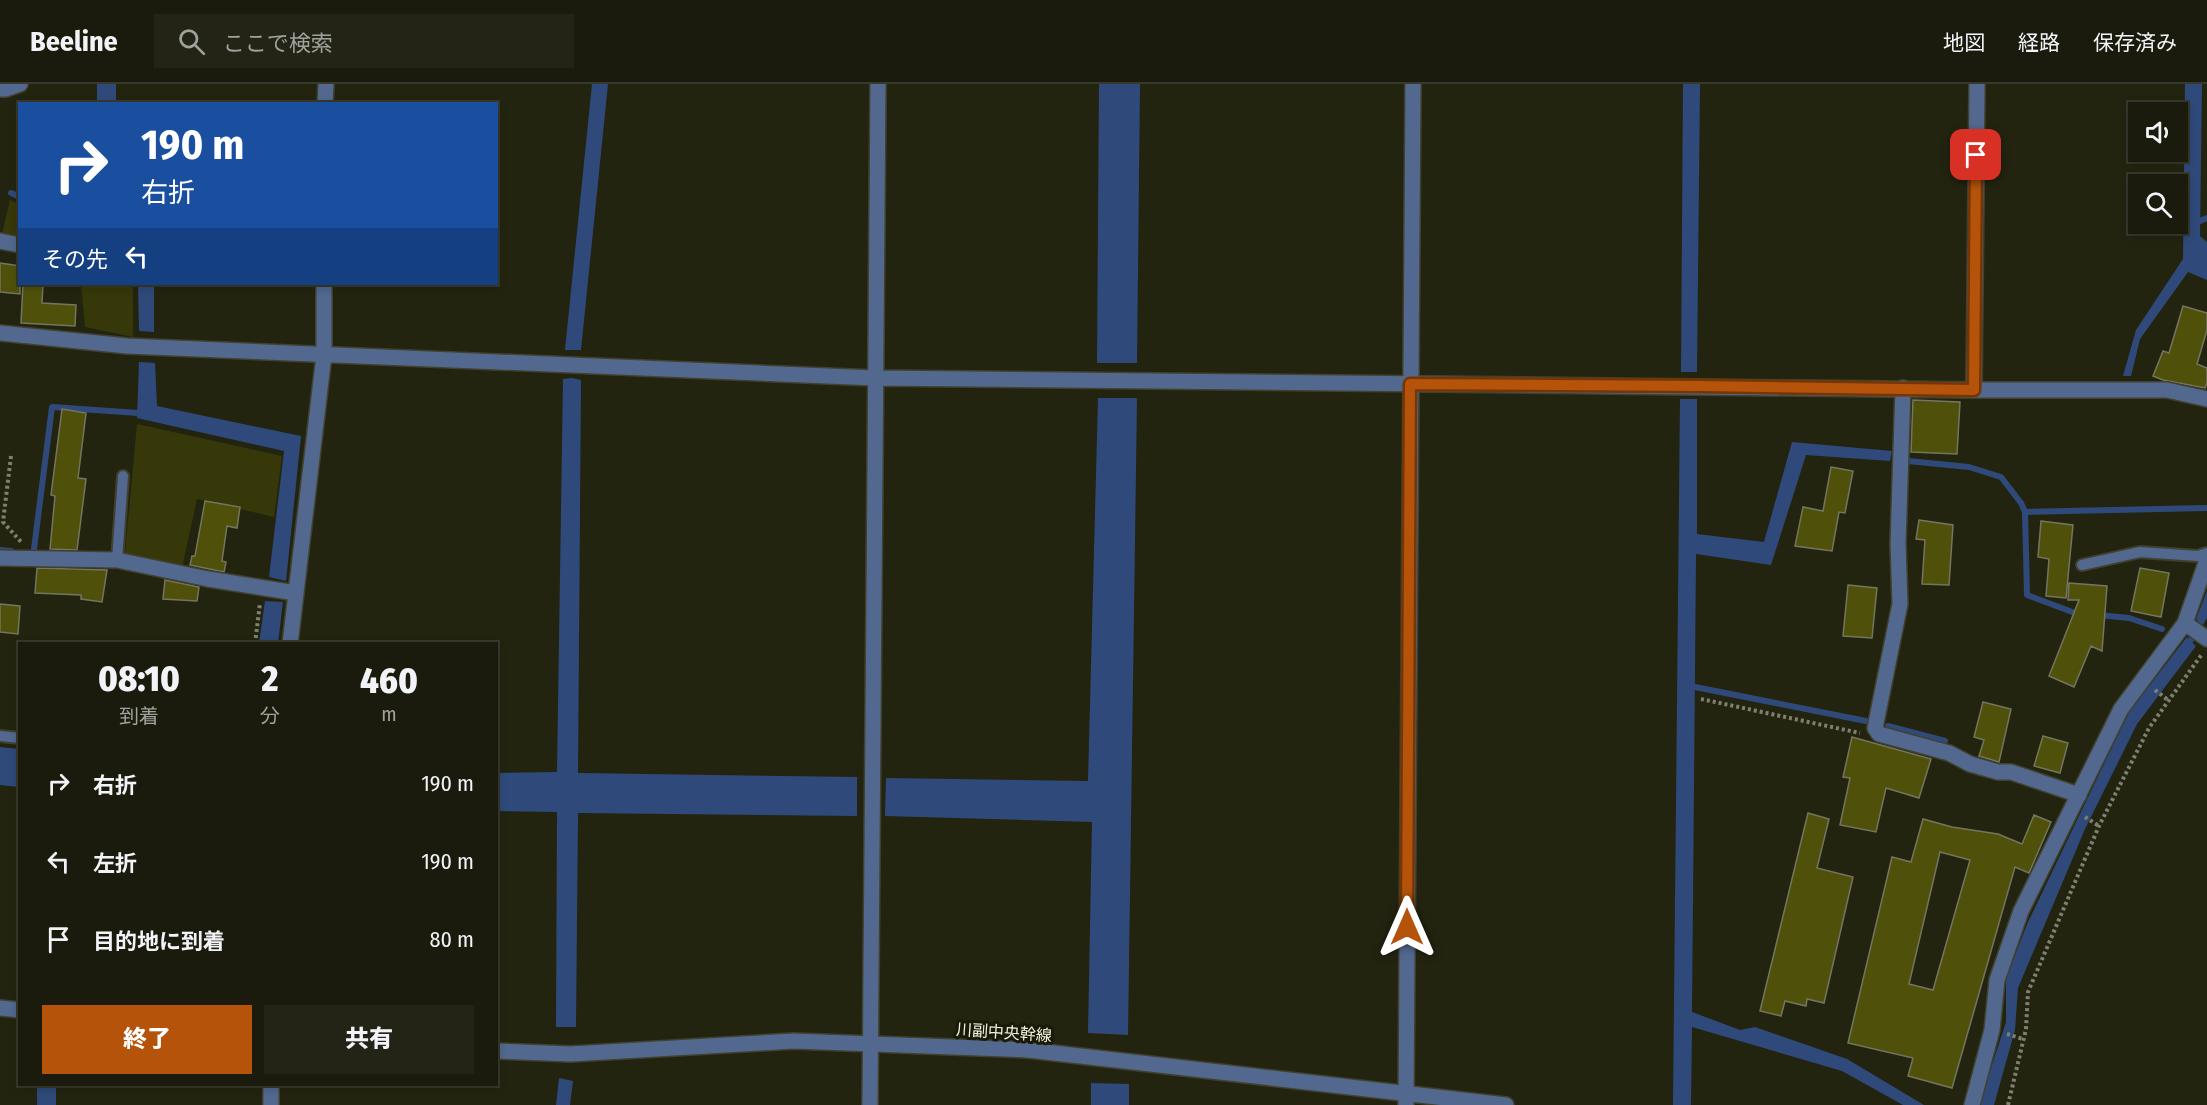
<!DOCTYPE html>
<html lang="ja">
<head>
<meta charset="utf-8">
<style>
	:root { --surface:#1a1b0c; --page:#232415; --text:#f1f3f6; --muted:#9fa19d; --line:#38392d; --accent:#b45309 }
	body { margin:0; font-family:"Fira Sans Condensed","Noto Sans JP",sans-serif; background:var(--page); color:var(--text); height:100vh; display:flex; flex-direction:column; font-size:22px; white-space:nowrap }
	* { box-sizing:border-box; margin:0 }
	p { font-size:20px; color:var(--muted) }
	.icon { flex:none; width:33px; height:33px; fill:none; stroke:currentColor; stroke-width:2; stroke-linecap:round; stroke-linejoin:round }
	.map { position:relative; flex:1; overflow:hidden }
	.drawer { position:absolute; left:18px; top:558px; width:480px; height:444px; display:flex; flex-direction:column; background:var(--surface); border-radius:0px; box-shadow:0 3px 9px #0003,0 0 0 2px var(--line) }
	.drawer>* { flex:none }
	.hud { position:absolute; left:18px; top:18px; width:480px; height:183px; border-radius:0px; box-shadow:0 3px 9px #0003,0 0 0 2px var(--line); background:#1a4fa0; color:#fff; overflow:hidden }
	.fabs { position:absolute; left:2128px; top:18px; display:grid; gap:12px }
	.fabs a { display:grid; place-items:center; width:60px; height:60px; border-radius:0px; background:var(--surface); box-shadow:0 3px 9px #0003,0 0 0 2px var(--line); font-size:30px }
	.pin { position:absolute; display:grid; place-items:center; width:51px; height:51px; color:#fff; margin:-26px; border-radius:12px; box-shadow:0 3px 9px #0006 }
	.me { position:absolute; width:66px; margin:-33px; rotate:0deg; stroke-linejoin:round; filter:drop-shadow(0 0 4px #0008) }
	.turn { display:flex; align-items:center; gap:21px; height:126px; padding:0 24px; font-size:27px }
	.turn .icon { width:78px; height:78px; stroke-width:2.5 }
	.turn b { display:block; font-size:42px; line-height:51px }
	.then { display:flex; align-items:center; height:57px; padding:0 24px; background:#0003; gap:12px; font-size:22px }
	.eta { display:flex; justify-content:space-evenly; align-items:center; height:102px; text-align:center }
	.eta b { font-size:36px; font-weight:800; line-height:42px }
	.action { display:flex; gap:12px; margin-top:auto; padding:12px 24px }
	.action a { flex:1; height:69px; border-radius:0px; background:var(--accent); color:#fff; font-size:24px; font-weight:800; line-height:69px; text-align:center }
	.action a+a { background:var(--page); color:var(--text) }
	ul { padding:0; list-style:none }
	li { display:flex; align-items:center; gap:18px; height:78px; padding:0 24px }
	li div { flex:1 }
	li b { display:block; font-size:22px }
	li em { font-style:normal }
	header { display:flex; align-items:center; gap:36px; box-sizing:border-box; height:84px; padding:0 30px; background:var(--surface); border-bottom:2px solid var(--line) }
	header strong { font-size:28px }
	nav { display:flex; gap:33px; margin-inline-start:auto; font-size:21px }
	.search { width:420px; height:54px; background:var(--page); display:flex; align-items:center; gap:15px; box-sizing:border-box; padding:0 21px; border-radius:0px; color:var(--muted); font-size:22px }
	.map>svg:first-child { display:block }
	.green { fill:#363809 }
	.water { fill:#2f4a7a }
	.lines { fill:none; stroke-linecap:round; stroke-linejoin:round }
	.stream { stroke:#2f4a7a; stroke-width:6 }
	.building { fill:#4f510b; stroke:#74755f; stroke-width:1.5; fill-rule:evenodd }
	.service-casing { stroke:#40412e; stroke-width:14 }
	.minor-casing { stroke:#40412e; stroke-width:18 }
	.tertiary-casing { stroke:#40412e; stroke-width:18 }
	.path { stroke:#7f8170; stroke-width:4; stroke-dasharray:3 3; stroke-linecap:butt }
	.service { stroke:#52688e; stroke-width:10 }
	.minor { stroke:#52688e; stroke-width:15 }
	.tertiary { stroke:#52688e; stroke-width:15 }
	.route-casing { stroke:#753606; stroke-width:15 }
	.route { stroke:#b45309; stroke-width:10 }
	.labels { text-anchor:middle; stroke-width:6; stroke-linejoin:round; paint-order:stroke }
	.street-label { font-size:16px; fill:#f0f2e5; stroke:#1a1b07 }
</style>
</head>
<body>
<header>
<strong>Beeline</strong>
<div class="search"><svg class="icon" aria-label="search" viewBox="0 0 24 24"><circle cx="10" cy="10" r="6"/><path d="M15 15l6 6"/></svg>ここで検索</div>
<nav><a>地図</a><a>経路</a><a>保存済み</a></nav>
</header>
<div class="map">
<svg width="2207" height="1021" viewBox="0 0 2207 1021">
	<rect width="100%" height="100%" fill="#232410"/>
	<path class="green" d="M10 116 19 120V154L2 150Z
		M81 200H133V253L85 243Z
		M137 340 282 372 274 433 197 415 182 484 125 469Z"/>
	<path class="water" d="M97 0H116V19H97Z
		M592 0H608L581 266H565Z
		M1099 0H1140L1137 279H1097Z
		M1683 0H1700L1697 288H1681Z
		M2185 0H2202L2200 152 2207 158V196L2188 188 2140 255 2131 292H2123L2136 246 2183 175Z
		M138 200H154V248L139 247Z
		M139 278 155 279 157 322 301 352 286 497 269 493 284 367 137 334Z
		M572 294 581 296 578 689 857 693V732L578 729 576 943H556L557 728 497 727 496 689 557 688 563 295Z
		M1098 314H1137L1128 951 1088 949 1092 738 885 732 886 694 1088 697Z
		M1680 315H1697V450L1764 458 1792 358 1892 367 1890 377 1806 371 1771 481 1696 470 1692 928 1740 946 1755 943 1847 975 1924 1021H1903L1842 987 1692 943 1691 1021H1673Z
		M2207 507V534L2203 541 2196 535Z
		M265 517 283 518 278 559H259Z
		M2187 553 2196 562 2137 640 2085 745 2018 904 2015 946 1994 1021H1979L2006 938V894L2028 838 2129 628Z
		M0 663 19 665V703L0 701Z
		M559 994 573 997 570 1021H556Z
		M1091 999 1129 1000V1021H1091Z
		M37 1001H56V1021H37Z"/>
	<g class="lines">
		<path class="stream" d="M11 109 20 113
			M2200 137 2207 134
			M1908 377 1969 383 2001 393 2021 419 2025 428 2027 511 2075 529H2082
			M2025 428 2206 424
			M34 465 52 323 138 329
			M0 466 11 467
			M2098 531 2129 534 2162 545
			M2191 556 2200 538
			M1695 603 1866 637
			M1888 642 1945 657"/>
	</g>
	<path class="building" d="M0 179 20 182V210L0 208Z
		M23 200H43L42 219 76 221 75 242 21 239Z
		M2183 222 2207 229V246L2197 280 2207 284V299L2205 304 2163 296 2153 292 2163 267 2169 269Z
		M1913 316 1960 318 1957 370 1911 368Z
		M62 325 86 329 78 394 86 395 77 466 50 465 55 412 51 411Z
		M1831 383 1853 387 1845 429 1839 428 1832 467 1795 462 1803 423 1823 427Z
		M205 417 240 423 237 444 227 442 222 477 226 478 224 488 190 481 192 472H195Z
		M1919 436 1953 441 1949 501 1922 500 1925 456 1916 455Z
		M2041 437 2073 441 2066 514 2046 512 2049 475 2038 473Z
		M37 484 107 486 102 518 81 515V511L35 509Z
		M2140 484 2169 489 2161 533 2131 527Z
		M165 496 199 503 197 517 163 515Z
		M2069 499 2107 502 2102 567 2091 562 2074 603 2049 592 2079 516H2068Z
		M1848 501 1877 504 1872 554 1843 552Z
		M0 520 20 522 18 550 0 548Z
		M1983 618 2011 625 1999 678 1979 672 1984 656 1974 653Z
		M2043 652 2068 659 2060 689 2034 682Z
		M1852 653 1931 675 1919 714 1886 704 1876 748 1840 741 1850 694 1843 693Z
		M1808 729 1829 735 1817 784 1853 793 1824 919 1807 915 1806 922 1785 917 1781 932 1760 927Z
		M2034 731 2051 738 2029 789 2015 783 1952 1004 1908 992 1913 974 1848 959 1892 773 1911 778 1923 735 1952 743 1998 750 2022 760ZM1940 768 1970 776 1933 906 1909 900Z"/>
	<g class="lines">
		<defs>
			<path id="service" d="M117 476 123 392
				M2082 481 2140 468 2198 472 2207 469
				M0 652 20 654"/>
			<path id="minor" d="M0 5H6L20 0
				M325 20 326 0
				M0 157 20 161
				M0 249 127 262 875 294 1974 306H2167L2207 315
				M1903 304 1898 460 1900 520 1875 644 1879 650 1949 669 1970 680 1998 688H2011L2079 711
				M1974 306 1977 0
				M0 474 117 476 208 495 296 509
				M2185 539 2207 555
				M290 560 324 271V200
				M271 1021V1000
				M870 1021 878 0
				M1406 1021 1413 0
				M1972 1021 1992 946 1997 896 2021 827 2121 625 2185 539 2207 476"/>
			<path id="tertiary" d="M0 924 20 926
				M496 967 571 970 794 957 1028 966 1506 1021"/>
		</defs>
		<use href="#service" class="service-casing"/>
		<use href="#minor" class="minor-casing"/>
		<use href="#tertiary" class="tertiary-casing"/>
		<path class="path" d="M11 372 3 438 22 459
			M255 560 260 519
			M2155 606 2168 616
			M1701 615 1860 649
			M2085 733 2099 742
			M2007 950 2023 955
			M2008 1021 2026 945 2028 908 2099 742 2149 644 2202 570"/>
		<use href="#service" class="service"/>
		<use href="#minor" class="minor"/>
		<use href="#tertiary" class="tertiary"/>
	</g>
	<g class="lines">
		<defs>
			<path id="route" d="M1407 843 1410 300 1701 302 1974 306 1976 71"/>
		</defs>
		<use href="#route" class="route-casing"/>
		<use href="#route" class="route"/>
	</g>
	<g class="labels">
		<g class="street-label">
			<text transform="translate(1004 948) rotate(4)" y="6">川副中央幹線</text>
		</g>
	</g>
</svg>
<div class="fabs">
<a><svg class="icon" aria-label="sound" viewBox="0 0 24 24"><path d="M4 9h4l5-4v14l-5-4H4zM17 9q2 3 0 6"/></svg></a>
<a><svg class="icon" aria-label="search" viewBox="0 0 24 24"><circle cx="10" cy="10" r="6"/><path d="M15 15l6 6"/></svg></a>
</div>
<div class="pin" style="left:1976px;top:71px;background:#d93025"><svg class="icon" aria-label="arrive" viewBox="0 0 24 24"><path d="M6 21V4h12l-3 4 3 4H6"/></svg></div>
<svg class="me" style="left:1407px;top:843px" viewBox="-20 -20 40 40"><path d="M0-17L14 15 0 8-14 15z" fill="#b45309" stroke="#fff" stroke-width="4"/></svg>
<div class="hud">
<div class="turn"><svg class="icon" aria-label="right" viewBox="0 0 24 24"><path d="M7 20v-9h11M14 6l5 5-5 5"/></svg><div><b>190 m</b>右折</div></div>
<div class="then">その先<svg class="icon" aria-label="left" viewBox="0 0 24 24"><path d="M17 20v-9H6M10 6l-5 5 5 5"/></svg></div>
</div>
<section class="drawer">
<div class="eta">
<div><b>08:10</b><p>到着</p></div>
<div><b>2</b><p>分</p></div>
<div><b>460</b><p>m</p></div>
</div>
<ul>
<li><svg class="icon" aria-label="right" viewBox="0 0 24 24"><path d="M7 20v-9h11M14 6l5 5-5 5"/></svg><div><b>右折</b></div><em>190 m</em></li>
<li><svg class="icon" aria-label="left" viewBox="0 0 24 24"><path d="M17 20v-9H6M10 6l-5 5 5 5"/></svg><div><b>左折</b></div><em>190 m</em></li>
<li><svg class="icon" aria-label="arrive" viewBox="0 0 24 24"><path d="M6 21V4h12l-3 4 3 4H6"/></svg><div><b>目的地に到着</b></div><em>80 m</em></li>
</ul>
<div class="action"><a>終了</a><a>共有</a></div>
</section>
</div>
</body>
</html>
